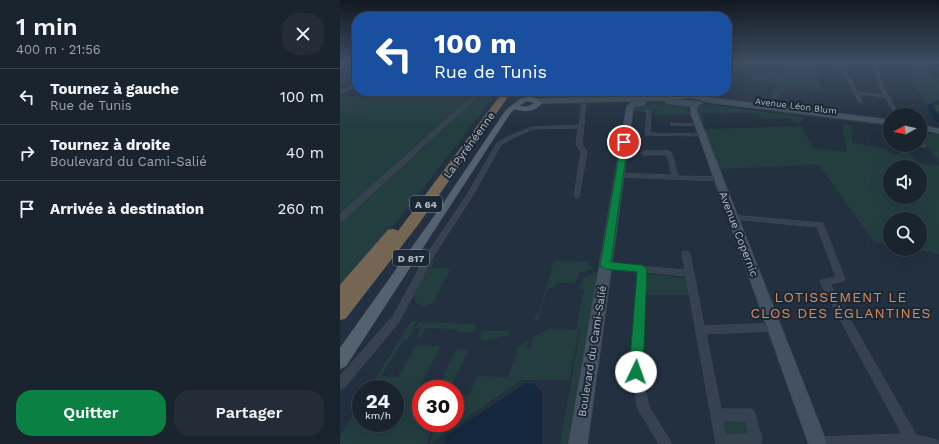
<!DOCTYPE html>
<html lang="fr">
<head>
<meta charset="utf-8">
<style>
	:root { --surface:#1a242f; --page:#232c37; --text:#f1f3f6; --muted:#9fa4aa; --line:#38414b; --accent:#0b8043 }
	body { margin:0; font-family:"Work Sans",sans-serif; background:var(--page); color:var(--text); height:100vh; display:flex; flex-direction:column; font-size:15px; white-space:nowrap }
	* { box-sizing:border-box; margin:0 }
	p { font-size:13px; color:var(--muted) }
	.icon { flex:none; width:22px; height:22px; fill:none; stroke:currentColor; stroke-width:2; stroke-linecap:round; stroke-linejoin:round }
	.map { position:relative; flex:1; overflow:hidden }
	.panel { display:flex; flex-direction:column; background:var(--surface); width:340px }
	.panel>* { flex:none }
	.guide { position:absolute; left:12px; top:12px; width:380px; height:84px; border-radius:16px; box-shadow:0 4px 16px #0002,0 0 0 1px var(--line); background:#1a4fa0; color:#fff; overflow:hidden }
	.needle { width:26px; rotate:262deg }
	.buttons { position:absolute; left:543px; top:108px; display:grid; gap:8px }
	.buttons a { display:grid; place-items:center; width:44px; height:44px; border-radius:50%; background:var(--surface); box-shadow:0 4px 16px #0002,0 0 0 1px var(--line); font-size:20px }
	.speed { position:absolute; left:12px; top:380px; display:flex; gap:8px; font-size:20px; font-weight:700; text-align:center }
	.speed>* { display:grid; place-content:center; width:52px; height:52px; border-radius:50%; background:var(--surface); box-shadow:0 4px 16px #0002,0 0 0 1px var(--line); line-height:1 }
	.speed small { font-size:10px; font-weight:400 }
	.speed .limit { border:6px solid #d22; background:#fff; color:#111 }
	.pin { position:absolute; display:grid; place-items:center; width:34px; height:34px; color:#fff; margin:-17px; border:2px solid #fff; border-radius:50%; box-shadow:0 1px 4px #0007 }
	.me { position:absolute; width:44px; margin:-22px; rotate:3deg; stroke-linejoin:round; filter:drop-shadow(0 0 3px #0008) }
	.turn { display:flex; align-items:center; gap:14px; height:84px; padding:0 16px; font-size:18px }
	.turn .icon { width:52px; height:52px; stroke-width:2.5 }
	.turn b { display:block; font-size:28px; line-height:34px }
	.round { display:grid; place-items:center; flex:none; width:42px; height:42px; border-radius:16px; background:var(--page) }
	.summary { display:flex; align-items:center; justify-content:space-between; height:68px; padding:0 16px }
	h1 { font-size:24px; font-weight:600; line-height:30px }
	.cta { display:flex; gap:8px; margin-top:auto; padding:8px 16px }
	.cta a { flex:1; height:46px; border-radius:16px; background:var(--accent); color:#fff; font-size:16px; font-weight:600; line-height:46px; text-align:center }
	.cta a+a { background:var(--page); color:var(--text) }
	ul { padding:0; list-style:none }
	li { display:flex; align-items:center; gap:12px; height:56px; padding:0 16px; border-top:1px solid var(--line) }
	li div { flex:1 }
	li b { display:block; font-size:15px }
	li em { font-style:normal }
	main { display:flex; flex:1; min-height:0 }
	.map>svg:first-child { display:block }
	.green { fill:#243e40; fill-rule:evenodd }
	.water { fill:#15283d }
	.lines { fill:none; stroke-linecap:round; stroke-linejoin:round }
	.stream { stroke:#15283d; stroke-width:1 }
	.river { fill:#15283d; fill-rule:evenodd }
	.street-casing { stroke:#404b58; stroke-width:1 }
	.secondary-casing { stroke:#404b58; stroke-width:2 }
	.primary-casing { stroke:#404b58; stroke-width:1 }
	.highway-casing { stroke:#424d5a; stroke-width:1 }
	.street { fill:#36424f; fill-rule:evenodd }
	.secondary { fill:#445162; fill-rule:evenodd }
	.primary { fill:#54616f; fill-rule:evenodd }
	.highway { fill:#756653; fill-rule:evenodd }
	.route { fill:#0b8043; stroke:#07532c }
	.labels { text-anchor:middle; stroke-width:4; stroke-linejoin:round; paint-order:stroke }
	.far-street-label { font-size:9px; fill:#b2bdca; stroke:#1c2734 }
	.shield { fill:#1c2734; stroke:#85909d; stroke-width:1 }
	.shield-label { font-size:10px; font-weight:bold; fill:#b2bdca }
	.street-label { font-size:11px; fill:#b2bdca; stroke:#1c2734 }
	.near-neighbourhood-label { font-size:14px; letter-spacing:1px; fill:#db8c5c; stroke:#1c2734 }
</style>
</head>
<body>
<main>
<section class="panel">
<div class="summary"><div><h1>1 min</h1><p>400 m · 21:56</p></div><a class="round"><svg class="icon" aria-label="close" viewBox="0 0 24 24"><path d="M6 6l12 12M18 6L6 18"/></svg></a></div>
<ul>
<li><svg class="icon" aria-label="left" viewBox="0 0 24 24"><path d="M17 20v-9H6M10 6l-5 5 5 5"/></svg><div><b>Tournez à gauche</b><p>Rue de Tunis</p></div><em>100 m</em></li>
<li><svg class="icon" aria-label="right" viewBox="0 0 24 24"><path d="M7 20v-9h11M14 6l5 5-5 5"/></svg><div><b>Tournez à droite</b><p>Boulevard du Cami-Salié</p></div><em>40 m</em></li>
<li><svg class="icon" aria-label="arrive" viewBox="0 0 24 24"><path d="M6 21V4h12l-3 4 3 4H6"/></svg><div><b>Arrivée à destination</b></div><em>260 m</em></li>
</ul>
<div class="cta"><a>Quitter</a><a>Partager</a></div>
</section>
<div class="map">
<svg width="599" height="444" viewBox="0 0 599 444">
	<rect width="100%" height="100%" fill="#22303f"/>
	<path class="green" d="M387 63H466L470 67H387Z
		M569 63H599V120L595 118C584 101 571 84 569 63Z
		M17 64V79L12 81H0V67Z
		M473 69 477 73 482 91 446 86 439 99 430 98 437 84 424 82 425 81 411 79 415 73 425 75 428 71 439 75 442 72 428 70Z
		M37 91H158L64 213 0 288V96L24 97Z
		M294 91H303V95H309V91H323L324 95H330L329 91H342V94L339 96 297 97 294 95Z
		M331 104 346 106 350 115H315L316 109H307V112L290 111 292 107 297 105Z
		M364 104 462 117 464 119 460 122V123H454L450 118 422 119 418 113H361L366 125H362L355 108Z
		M436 109 545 123 547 126 435 112Z
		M502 124 550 131V133L512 125 513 133H511L513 143 547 149 549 153 559 154V152H566L563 145H571L574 148 569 150C576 166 583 164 599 166V254L573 249H580V219H550V245L534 242 479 165 378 169 364 129 462 126 472 148 507 152ZM550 167H580V197H550Z
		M588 134H599V161L580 137Z
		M92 261 94 262 91 269 107 268 110 271 93 303 85 306 79 305 76 302 74 294Z
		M214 261 250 262V266L253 267 252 269 239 273 235 283H216L214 288H208L198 320H194L196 315H198Z
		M259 272 234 444H220L240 331 239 330 229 380H181L89 444 98 423H115V395H129L137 376 168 377 178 349 176 348 189 339 186 349H190L193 337 208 329 236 330 244 289H239C242 277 247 273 259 272Z
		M310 274 346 278 350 295H303L305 277Z
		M71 321H77L72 330H73L67 340H64L41 376 58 377 76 345 101 346 75 396H81V423H95L86 444H0V436L21 402V423H55V389H29Z
		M79 322 136 324 132 333 117 332 118 329 86 328 81 337H76L81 329 75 328Z
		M142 331H169V335L141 341Z
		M116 349 128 350 110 389H97Z
		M405 421 410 435 387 437 384 423Z"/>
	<path class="water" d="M186 383 194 384 202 392V444H105L106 436Z"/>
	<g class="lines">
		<path class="stream" d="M0 67 17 64"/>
		<path class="river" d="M599 68V72H595L599 74V78L591 75 590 70Z
			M599 100V104L593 106 599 115V122H596L586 105Z"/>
		<defs>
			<path id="street" d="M492 63H494L509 75 517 92 543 95C538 84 535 74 533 63H536L542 84 559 115H555L545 97 519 94 522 102 519 103 506 76Z
				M390 69 393 70 387 74V71Z
				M17 85V87L0 93V91Z
				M139 91H143L2 221H0V215Z
				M243 91H247L242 144 247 152 239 197 237 198 234 196 241 152 236 144 238 128 193 129 173 138 161 145 133 195 93 257 59 322 4 388 0 389V376L53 316 87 254 127 195 157 143 169 136 192 127 239 125Z
				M358 91H363L354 96 351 95Z
				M307 110 311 111 310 133 362 134 364 135 362 136 306 135Z
				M331 123 359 124 361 125 359 126 333 125H331Z
				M580 140 586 145V147H582L580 145Z
				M329 151 332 153 338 176 379 177 382 179 379 181 279 177 276 175 279 173 332 175 327 155H304L301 153 304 151Z
				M391 215 483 223 505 279 504 281 490 284 576 435 597 440 599 444H472L474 439 478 437 562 434 480 282 481 280 496 277 477 227 393 219H391L390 217Z
				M346 251 349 252 350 254 364 326 436 323 439 324 441 327 439 330 436 331 366 334 381 409H410L414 411 422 440 420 444H376L346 276 306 272 301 372 309 407 332 444H319L298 409 291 372 298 272 265 269 262 268 261 266 262 264 265 263 345 270 342 254 343 252ZM383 421H406L409 434 386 435Z"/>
			<path id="secondary" d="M351 93 369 98 550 120V124L368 102 351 97 331 100 198 103 195 101 198 99 331 96Z
				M328 100C335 101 359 101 362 103L356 107 357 113 487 444H469L351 113V106L326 103V101Z
				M303 101 305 102V104L295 106 293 107 247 444H229L287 107 291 103Z
				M580 125 599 129V133L580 129Z"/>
			<path id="primary" d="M190 97 197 99 202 103C195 112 185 112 175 109L171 112 6 366 0 369V348L100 208 166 110 180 99ZM187 101 195 103 187 107 179 106Z"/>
			<path id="highway" d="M164 91H172L77 226 6 318 0 320V285L48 230 53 229 58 231Z"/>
		</defs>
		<use href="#street" class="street-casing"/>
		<use href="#secondary" class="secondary-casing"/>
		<use href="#primary" class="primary-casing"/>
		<use href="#highway" class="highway-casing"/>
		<use href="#street" class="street"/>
		<use href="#secondary" class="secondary"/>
		<use href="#primary" class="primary"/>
		<use href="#highway" class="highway"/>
	</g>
	<linearGradient id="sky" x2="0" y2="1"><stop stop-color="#131a23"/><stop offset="0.5" stop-color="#3e4e63"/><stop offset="1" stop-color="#3e4e63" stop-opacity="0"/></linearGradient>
	<rect width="599" height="125" fill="url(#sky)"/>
	<path class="route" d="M284 140 288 142 271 262 302 265 307 269 303 372 301 376 296 378 291 376 289 372 297 272 265 269 260 266 281 142Z"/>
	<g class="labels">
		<g class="far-street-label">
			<text transform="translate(456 106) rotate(7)" y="3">Avenue Léon Blum</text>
		</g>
		<g class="shield">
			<rect x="70" y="196" width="32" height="16" rx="3"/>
			<rect x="53" y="250" width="36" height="16" rx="3"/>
		</g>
		<g class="shield-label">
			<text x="86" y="208">A 64</text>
			<text x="71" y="262">D 817</text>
		</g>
		<g class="street-label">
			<text transform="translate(129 145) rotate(-54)" y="4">La Pyrénéenne</text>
			<text transform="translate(399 234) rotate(69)" y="4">Avenue Copernic</text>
			<text transform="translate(252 351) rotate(-81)" y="4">Boulevard du Cami-Salié</text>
		</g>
		<g class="near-neighbourhood-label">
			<text x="501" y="302">LOTISSEMENT LE<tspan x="501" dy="16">CLOS DES ÉGLANTINES</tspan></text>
		</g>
	</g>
</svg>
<div class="buttons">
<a><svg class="needle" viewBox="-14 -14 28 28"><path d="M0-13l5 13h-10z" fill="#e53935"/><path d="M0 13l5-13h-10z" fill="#9fa4aa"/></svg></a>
<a><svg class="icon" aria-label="sound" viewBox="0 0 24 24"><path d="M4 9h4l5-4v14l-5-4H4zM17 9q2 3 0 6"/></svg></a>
<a><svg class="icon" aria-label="search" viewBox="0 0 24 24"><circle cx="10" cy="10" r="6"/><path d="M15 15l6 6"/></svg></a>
</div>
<div class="speed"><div>24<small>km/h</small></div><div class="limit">30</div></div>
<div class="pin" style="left:284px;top:142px;background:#d93025"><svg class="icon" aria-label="arrive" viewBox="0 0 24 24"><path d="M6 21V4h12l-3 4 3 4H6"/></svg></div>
<svg class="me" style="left:296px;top:372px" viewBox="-20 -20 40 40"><circle r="19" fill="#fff"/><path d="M0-13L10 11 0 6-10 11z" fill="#0b8043"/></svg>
<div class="guide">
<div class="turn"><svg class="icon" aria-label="left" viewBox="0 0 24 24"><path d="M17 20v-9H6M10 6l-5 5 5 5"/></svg><div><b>100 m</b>Rue de Tunis</div></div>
</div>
</div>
</main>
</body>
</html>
